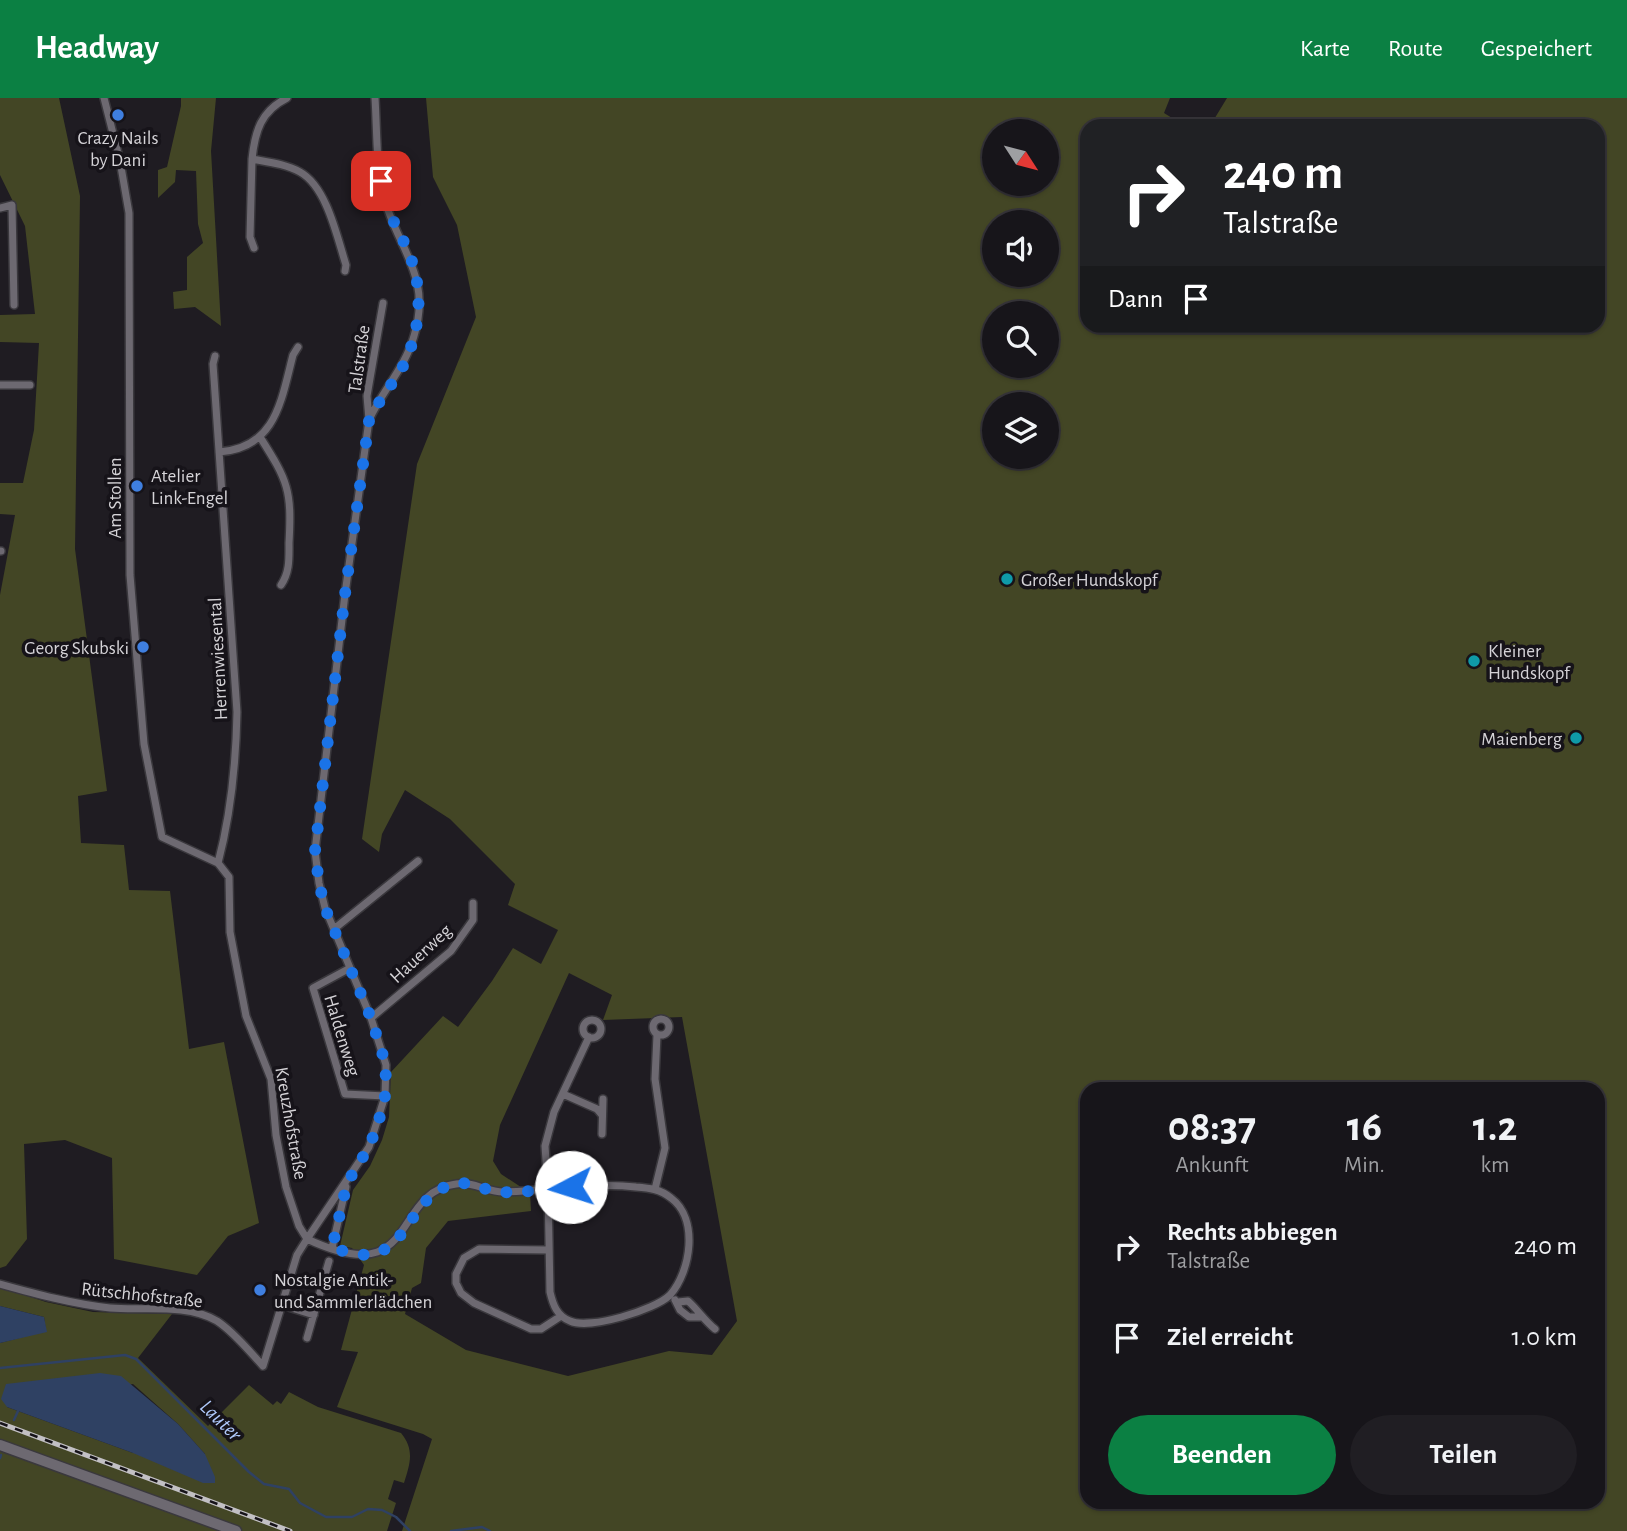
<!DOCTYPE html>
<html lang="de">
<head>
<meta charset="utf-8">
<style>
	:root { --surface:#17151a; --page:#201e23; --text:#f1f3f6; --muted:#9e9fa2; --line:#363439; --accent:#0b8043 }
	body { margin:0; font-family:"Alegreya Sans",sans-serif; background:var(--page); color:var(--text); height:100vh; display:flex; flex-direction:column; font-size:26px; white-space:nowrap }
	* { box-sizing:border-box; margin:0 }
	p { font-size:23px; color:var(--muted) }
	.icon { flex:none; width:38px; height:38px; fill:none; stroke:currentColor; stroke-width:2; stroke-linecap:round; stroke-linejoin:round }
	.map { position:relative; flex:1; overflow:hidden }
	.sheet { position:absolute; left:1080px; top:984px; width:525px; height:427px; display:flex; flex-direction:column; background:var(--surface); border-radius:21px; box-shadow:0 2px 5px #0004,0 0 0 2px var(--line) }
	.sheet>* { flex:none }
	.top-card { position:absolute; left:1080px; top:21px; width:525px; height:214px; border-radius:21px; box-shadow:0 2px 5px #0004,0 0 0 2px var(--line); background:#202124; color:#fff; overflow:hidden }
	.needle { width:46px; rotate:126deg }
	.tools { position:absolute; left:982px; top:21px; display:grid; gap:14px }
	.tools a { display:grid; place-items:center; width:77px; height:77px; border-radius:50%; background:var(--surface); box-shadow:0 2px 5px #0004,0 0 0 2px var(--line); font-size:35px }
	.pin { position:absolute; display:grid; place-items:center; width:60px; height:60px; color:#fff; margin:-30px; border-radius:14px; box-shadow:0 4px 10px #0006 }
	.me { position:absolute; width:77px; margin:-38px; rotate:265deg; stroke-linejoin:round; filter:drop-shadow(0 0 5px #0008) }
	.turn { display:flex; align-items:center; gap:24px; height:147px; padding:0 28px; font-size:32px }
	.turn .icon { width:91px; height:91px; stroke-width:2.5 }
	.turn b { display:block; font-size:49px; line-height:60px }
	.then { display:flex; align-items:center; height:66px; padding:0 28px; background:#0003; gap:14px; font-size:26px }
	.eta { display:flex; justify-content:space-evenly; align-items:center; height:119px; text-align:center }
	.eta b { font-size:42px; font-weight:600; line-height:49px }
	.button { display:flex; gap:14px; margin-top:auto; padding:14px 28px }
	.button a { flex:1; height:80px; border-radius:42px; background:var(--accent); color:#fff; font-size:28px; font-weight:600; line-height:80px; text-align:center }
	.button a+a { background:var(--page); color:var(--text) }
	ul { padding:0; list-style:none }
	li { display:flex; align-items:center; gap:21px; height:91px; padding:0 28px }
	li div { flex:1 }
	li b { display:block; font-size:26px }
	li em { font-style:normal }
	header { display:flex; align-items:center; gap:42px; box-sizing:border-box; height:98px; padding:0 35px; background:var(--accent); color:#fff }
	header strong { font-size:33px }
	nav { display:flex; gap:38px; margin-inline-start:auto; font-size:24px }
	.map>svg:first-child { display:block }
	.green { fill:#434625; fill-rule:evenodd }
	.water { fill:#2f4163 }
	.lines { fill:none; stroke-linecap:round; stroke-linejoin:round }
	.stream { stroke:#2f4163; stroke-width:2.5 }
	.street-casing { stroke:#3a383d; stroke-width:10 }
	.secondary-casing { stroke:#3a383d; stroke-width:13 }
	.street { stroke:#6d6971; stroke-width:7 }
	.secondary { stroke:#6d6971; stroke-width:10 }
	.rail-casing { stroke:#c2c0c4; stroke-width:5 }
	.rail { stroke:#161319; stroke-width:2.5; stroke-dasharray:8; stroke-linecap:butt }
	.route { stroke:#1a73e8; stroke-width:12; stroke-dasharray:0 21.6 }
	.shop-dot { fill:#3f7fe0; stroke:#161319; stroke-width:2.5 }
	.culture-dot { fill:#0f9aa8; stroke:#161319; stroke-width:2.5 }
	.labels { text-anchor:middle; stroke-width:7; stroke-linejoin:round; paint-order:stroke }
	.poi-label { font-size:19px; fill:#d5d3d7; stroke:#161319; text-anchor:start }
	.street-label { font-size:19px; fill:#d5d3d7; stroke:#161319 }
	.water-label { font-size:21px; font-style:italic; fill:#afc8fa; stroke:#161319 }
</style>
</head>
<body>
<header>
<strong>Headway</strong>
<nav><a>Karte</a><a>Route</a><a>Gespeichert</a></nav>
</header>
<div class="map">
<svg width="1627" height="1433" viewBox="0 0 1627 1433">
	<rect width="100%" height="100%" fill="#1f1c22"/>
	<path class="green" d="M0 0H59L80 98 75 451 107 693 78 698 81 745 124 747 129 792 170 793 189 951 224 944 259 1125 228 1138 197 1177 114 1161 112 1060 65 1042 24 1046 27 1141 6 1168 0 1170V497L15 417 0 416V385H23L34 332 39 245 0 244V217L35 216 25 128 0 77Z
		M181 0H216L211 53 221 228 195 209 174 211 173 194 187 192V159L203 145 198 126 196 73 176 72 175 84 158 100V72L167 69 181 8Z
		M426 0H1170L1164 15 1185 28H1087V228H1598V28H1210L1227 0H1627V1433H402L432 1341 423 1336 337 1309 358 1254 341 1252 364 1167 352 1150 340 1148 353 1092 370 1068 382 1042 389 1019 391 974 443 918 458 929 492 883 513 850 541 866 558 832 508 807 515 786 450 721 405 692 382 736 379 754 362 741 417 366 476 219 457 127 433 79ZM994 33H1046V86H994ZM994 124H1046V177H994ZM994 215H1046V268H994ZM994 306H1046V359H994ZM569 875 612 897 603 922 682 919 737 1223 712 1257 669 1253 568 1278 466 1252 405 1216 412 1190 421 1185 426 1150 448 1123 531 1113 530 1095 501 1076 493 1063 500 1027ZM1087 990H1598V1404H1087Z
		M0 1189 46 1204 93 1214 172 1216 138 1260 208 1328 249 1287 273 1307 277 1303 281 1306 289 1294 318 1309 401 1335C415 1352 410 1366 404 1385L394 1382 388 1401 396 1405 387 1433H0V1245L46 1233 44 1219 0 1208ZM133 1286 178 1326 205 1356 133 1355 7 1309Z"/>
	<path class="water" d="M0 1208 44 1219 47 1234 0 1245Z
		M100 1275 121 1278 178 1326 205 1356 215 1379V1385H203L133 1355 7 1309 1 1301 6 1286Z"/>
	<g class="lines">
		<path class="stream" d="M0 1270 125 1257 136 1261 249 1374 264 1386 289 1391 300 1405 326 1419H352L368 1411 382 1412 396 1419 410 1433
			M14 1322 18 1313
			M0 1360 1 1357
			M451 1433 482 1429 490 1433"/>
		<defs>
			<path id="street" d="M287 0C261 13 255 33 252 61 268 64 286 66 300 74 327 89 337 139 346 167L345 173
				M375 0C377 31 376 66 383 96 396 149 433 177 414 238 405 270 382 293 369 322L345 496 315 753 319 785 325 810 371 920 386 967 385 998 369 1049 307 1141C420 1194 390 1095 456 1086 472 1083 488 1094 503 1094 548 1093 592 1084 636 1089 649 1090 660 1091 671 1100 699 1121 691 1173 670 1197 655 1212 589 1232 570 1223 557 1218 553 1207 550 1194L548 1091 545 1048 554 1014 589 939
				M252 61 250 139 254 150
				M0 110 12 107 14 207
				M215 258 213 266 237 614C236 665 231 716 218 765
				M0 287H30
				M369 322 367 298 383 205
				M260 339C288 383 292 392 289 445 289 460 290 474 281 487
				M219 354C276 350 281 303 293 257L298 249
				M0 453H1
				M334 831 418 763
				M350 870 313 890 345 996 385 998
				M371 920 451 853 473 822V805
				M653 929a8 8 0 1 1 16 0a8 8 0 1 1-16 0Z
				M583 931a9 9 0 1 1 18 0a9 9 0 1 1-18 0Z
				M563 996 597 1011 602 1017
				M602 1036 603 1001
				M655 1091 665 1050 655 981 657 937
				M332 1150 346 1089
				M549 1152 479 1151 464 1160 456 1176V1185L461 1195 474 1205 531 1231H541L561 1218
				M0 1186C36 1196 73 1206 110 1210 144 1213 186 1205 217 1223 234 1234 249 1253 263 1268L297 1157 307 1141 299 1128 286 1089 276 1037 271 981 246 918 230 834 229 779 218 765 162 739 144 646 130 477 129 115 120 63 104 0
				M675 1202 680 1212 689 1219H700
				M678 1204 688 1203C698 1212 704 1222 715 1231
				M282 1207 314 1217
				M307 1240 329 1163"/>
			<path id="secondary" d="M0 1347 236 1433"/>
		</defs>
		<use href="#street" class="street-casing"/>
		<use href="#secondary" class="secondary-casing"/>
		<use href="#street" class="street"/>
		<use href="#secondary" class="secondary"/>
		<defs>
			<path id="rail" d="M0 1325 290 1433"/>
		</defs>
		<use href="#rail" class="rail-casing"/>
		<use href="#rail" class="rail"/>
	</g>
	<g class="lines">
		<path class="route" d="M381 83C384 112 400 132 410 158 424 194 420 234 403 268 392 287 378 303 369 323L345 496 315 753 319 785 325 810 371 920 386 967 385 998 378 1026 369 1049 347 1085 332 1150C345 1153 360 1159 374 1156 410 1146 413 1097 453 1086 469 1082 485 1093 501 1094 524 1095 548 1091 571 1089"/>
	</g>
	<g class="shop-dot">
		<circle cx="118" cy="17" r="7"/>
		<circle cx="137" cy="388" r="7"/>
		<circle cx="143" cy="549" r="7"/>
		<circle cx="260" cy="1192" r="7"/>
	</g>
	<g class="culture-dot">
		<circle cx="1007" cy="481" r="7"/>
		<circle cx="1474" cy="563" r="7"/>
		<circle cx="1576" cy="640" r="7"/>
	</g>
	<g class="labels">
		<g class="poi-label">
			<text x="118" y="46" text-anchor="middle">Crazy Nails<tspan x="118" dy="22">by Dani</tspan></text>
			<text x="151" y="384">Atelier<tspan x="151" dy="22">Link-Engel</tspan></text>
			<text x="1021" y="488">Großer Hundskopf</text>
			<text x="129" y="556" text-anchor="end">Georg Skubski</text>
			<text x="1488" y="559">Kleiner<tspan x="1488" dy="22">Hundskopf</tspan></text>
			<text x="1562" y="647" text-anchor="end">Maienberg</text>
			<text x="274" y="1188">Nostalgie Antik-<tspan x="274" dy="22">und Sammlerlädchen</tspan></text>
		</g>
		<g class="street-label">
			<text transform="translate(358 261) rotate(-82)" y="7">Talstraße</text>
			<text transform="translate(114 400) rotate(-90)" y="7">Am Stollen</text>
			<text transform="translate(217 561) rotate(-93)" y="7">Herrenwiesental</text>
			<text transform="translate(420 855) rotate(-43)" y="7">Hauerweg</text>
			<text transform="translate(343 937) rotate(73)" y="7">Haldenweg</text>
			<text transform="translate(292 1025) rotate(80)" y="7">Kreuzhofstraße</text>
			<text transform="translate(142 1196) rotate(6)" y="7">Rütschhofstraße</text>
		</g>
		<g class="water-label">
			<text transform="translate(221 1322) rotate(44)" y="7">Lauter</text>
		</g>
	</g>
</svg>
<div class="tools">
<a><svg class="needle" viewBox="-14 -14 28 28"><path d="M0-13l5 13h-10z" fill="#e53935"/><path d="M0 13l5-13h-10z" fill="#9e9fa2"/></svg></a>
<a><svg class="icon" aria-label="sound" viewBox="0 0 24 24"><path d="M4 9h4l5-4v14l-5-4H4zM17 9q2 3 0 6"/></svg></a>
<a><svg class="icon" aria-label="search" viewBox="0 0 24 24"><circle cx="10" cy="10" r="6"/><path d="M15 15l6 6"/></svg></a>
<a><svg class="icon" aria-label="layers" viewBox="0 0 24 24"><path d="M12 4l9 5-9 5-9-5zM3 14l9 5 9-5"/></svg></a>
</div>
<div class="pin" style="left:381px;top:83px;background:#d93025"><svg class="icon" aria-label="arrive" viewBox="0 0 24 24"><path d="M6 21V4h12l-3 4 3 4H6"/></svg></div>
<svg class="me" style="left:571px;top:1089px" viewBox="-20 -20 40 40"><circle r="19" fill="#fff"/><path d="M0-13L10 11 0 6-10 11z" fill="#1a73e8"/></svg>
<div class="top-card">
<div class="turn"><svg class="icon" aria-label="right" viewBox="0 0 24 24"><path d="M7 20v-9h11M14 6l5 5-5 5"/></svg><div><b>240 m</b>Talstraße</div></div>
<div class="then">Dann<svg class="icon" aria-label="arrive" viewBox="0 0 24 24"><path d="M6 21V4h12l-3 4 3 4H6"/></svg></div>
</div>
<section class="sheet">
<div class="eta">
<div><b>08:37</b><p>Ankunft</p></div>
<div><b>16</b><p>Min.</p></div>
<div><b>1.2</b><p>km</p></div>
</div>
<ul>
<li><svg class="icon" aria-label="right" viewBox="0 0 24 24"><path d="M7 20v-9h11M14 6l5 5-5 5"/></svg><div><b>Rechts abbiegen</b><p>Talstraße</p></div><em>240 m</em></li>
<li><svg class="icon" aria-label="arrive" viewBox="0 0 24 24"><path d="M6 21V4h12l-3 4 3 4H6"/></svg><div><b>Ziel erreicht</b></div><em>1.0 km</em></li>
</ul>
<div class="button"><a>Beenden</a><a>Teilen</a></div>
</section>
</div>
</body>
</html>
